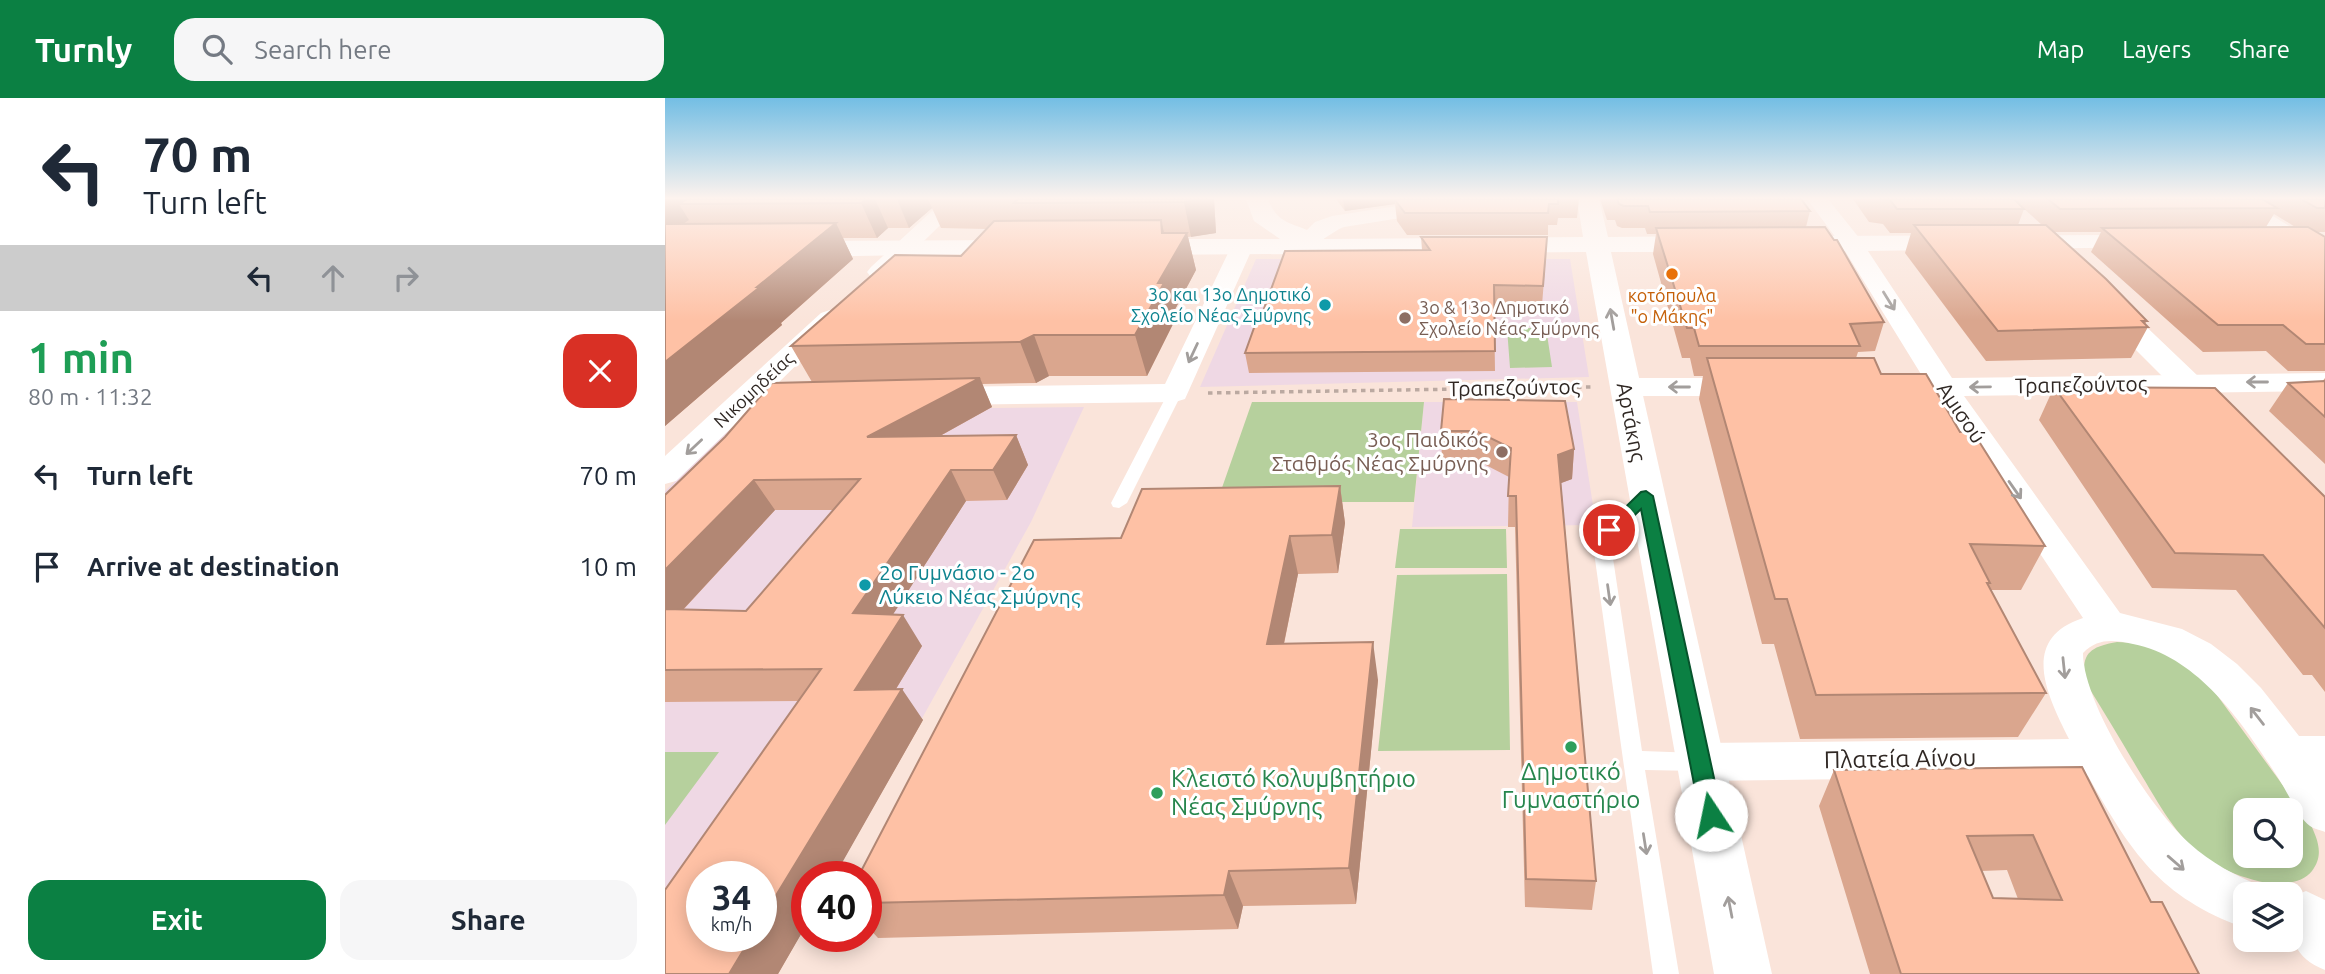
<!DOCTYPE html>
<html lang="en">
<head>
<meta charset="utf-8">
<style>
	:root { --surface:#fff; --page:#f6f6f7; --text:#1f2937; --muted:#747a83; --accent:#0b8043 }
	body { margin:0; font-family:Ubuntu,sans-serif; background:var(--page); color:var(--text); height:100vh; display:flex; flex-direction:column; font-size:26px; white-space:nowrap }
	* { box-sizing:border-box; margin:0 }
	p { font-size:23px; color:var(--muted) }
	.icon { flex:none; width:38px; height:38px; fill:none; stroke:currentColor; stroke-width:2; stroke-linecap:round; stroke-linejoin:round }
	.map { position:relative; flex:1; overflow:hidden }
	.drawer { display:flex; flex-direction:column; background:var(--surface); width:665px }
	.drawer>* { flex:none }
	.guide { background:#fff; color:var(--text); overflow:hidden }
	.fabs { position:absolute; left:1568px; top:700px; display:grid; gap:14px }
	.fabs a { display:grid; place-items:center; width:70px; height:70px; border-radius:14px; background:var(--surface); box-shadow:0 4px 18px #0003; font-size:35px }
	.speed { position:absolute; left:21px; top:763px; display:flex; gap:14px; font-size:35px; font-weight:700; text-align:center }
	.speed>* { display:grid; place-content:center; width:91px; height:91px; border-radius:50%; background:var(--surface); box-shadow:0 4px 18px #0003; line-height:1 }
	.speed small { font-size:18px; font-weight:400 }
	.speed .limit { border:10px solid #d22; background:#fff; color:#111 }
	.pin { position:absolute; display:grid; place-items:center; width:60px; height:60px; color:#fff; margin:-30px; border:4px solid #fff; border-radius:50%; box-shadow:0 2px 7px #0007 }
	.me { position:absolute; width:77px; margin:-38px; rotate:349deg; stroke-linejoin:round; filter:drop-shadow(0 0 5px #0008) }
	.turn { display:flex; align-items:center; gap:24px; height:147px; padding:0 28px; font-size:32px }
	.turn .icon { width:91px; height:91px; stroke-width:2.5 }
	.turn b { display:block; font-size:49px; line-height:60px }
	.lanes { display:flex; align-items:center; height:66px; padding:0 28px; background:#0003; justify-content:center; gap:35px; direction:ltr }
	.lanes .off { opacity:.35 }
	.round { display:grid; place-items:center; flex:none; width:74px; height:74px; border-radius:21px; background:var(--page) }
	.overview { display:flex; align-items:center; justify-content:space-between; height:119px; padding:0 28px }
	h1 { font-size:42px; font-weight:600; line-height:52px; color:#1e9e55 }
	.primary-button { display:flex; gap:14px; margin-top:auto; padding:14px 28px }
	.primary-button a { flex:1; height:80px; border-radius:21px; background:var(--accent); color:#fff; font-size:28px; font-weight:600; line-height:80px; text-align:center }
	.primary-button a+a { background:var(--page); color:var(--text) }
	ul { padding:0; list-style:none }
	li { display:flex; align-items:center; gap:21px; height:91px; padding:0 28px }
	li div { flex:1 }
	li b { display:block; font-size:26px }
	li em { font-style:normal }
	header { display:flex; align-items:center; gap:42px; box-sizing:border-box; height:98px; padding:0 35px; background:var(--accent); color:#fff }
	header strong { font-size:33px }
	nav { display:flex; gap:38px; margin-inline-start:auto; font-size:24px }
	.search { width:490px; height:63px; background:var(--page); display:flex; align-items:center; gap:18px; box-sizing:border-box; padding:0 24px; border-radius:21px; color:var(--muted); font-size:26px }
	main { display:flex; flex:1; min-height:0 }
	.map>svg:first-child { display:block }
	.education { fill:#efd8e4; fill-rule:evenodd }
	.green { fill:#b6d09d; fill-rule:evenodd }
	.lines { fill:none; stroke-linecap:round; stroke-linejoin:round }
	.path { stroke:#bba9a1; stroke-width:3.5; stroke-dasharray:4.5 4.5; stroke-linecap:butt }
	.lane { fill:#fff; fill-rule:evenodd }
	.street { fill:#fff; fill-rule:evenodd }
	.secondary { fill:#fff; fill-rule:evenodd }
	.wall { fill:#daa68e; fill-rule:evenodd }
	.shaded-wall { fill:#b28774 }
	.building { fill:#fec1a5; stroke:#b28774; stroke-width:2; fill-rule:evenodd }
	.oneway { stroke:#a29e9c }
	.route { fill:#0b8043; stroke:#07532c; stroke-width:2 }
	.food-dot { fill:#e8710a; stroke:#fff; stroke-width:2.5 }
	.culture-dot { fill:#0f9aa8; stroke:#fff; stroke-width:2.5 }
	.education-dot { fill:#8d6e63; stroke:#fff; stroke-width:2.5 }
	.leisure-dot { fill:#2e9e5b; stroke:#fff; stroke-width:2.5 }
	.labels { text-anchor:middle; stroke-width:6; stroke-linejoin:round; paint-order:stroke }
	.far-culture-label { font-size:18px; fill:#0d838f; stroke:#fff; text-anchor:end }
	.far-food-label { font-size:18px; fill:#c56008; stroke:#fff }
	.far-education-label { font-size:18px; fill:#785e54; stroke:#fff; text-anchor:start }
	.far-street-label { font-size:18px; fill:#302824; stroke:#fff }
	.street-label { font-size:21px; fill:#302824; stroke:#fff }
	.education-label { font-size:21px; fill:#785e54; stroke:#fff; text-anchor:end }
	.culture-label { font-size:21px; fill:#0d838f; stroke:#fff; text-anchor:start }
	.near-street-label { font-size:24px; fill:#302824; stroke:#fff }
	.near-leisure-label { font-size:24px; fill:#27864d; stroke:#fff }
</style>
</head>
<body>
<header>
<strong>Turnly</strong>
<div class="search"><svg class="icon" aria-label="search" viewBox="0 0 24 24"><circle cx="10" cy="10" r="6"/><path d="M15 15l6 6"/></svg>Search here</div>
<nav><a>Map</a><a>Layers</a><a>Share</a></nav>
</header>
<main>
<section class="drawer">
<div class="guide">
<div class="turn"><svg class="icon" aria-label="left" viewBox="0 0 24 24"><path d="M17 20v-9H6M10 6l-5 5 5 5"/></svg><div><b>70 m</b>Turn left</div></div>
<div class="lanes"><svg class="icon" aria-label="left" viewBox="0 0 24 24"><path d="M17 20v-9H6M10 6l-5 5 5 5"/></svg><svg class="icon off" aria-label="ahead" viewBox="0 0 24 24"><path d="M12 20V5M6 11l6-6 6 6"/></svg><svg class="icon off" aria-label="right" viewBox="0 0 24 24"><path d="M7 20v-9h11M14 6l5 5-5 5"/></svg></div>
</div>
<div class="overview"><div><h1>1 min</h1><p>80 m · 11:32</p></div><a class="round" style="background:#d93025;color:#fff"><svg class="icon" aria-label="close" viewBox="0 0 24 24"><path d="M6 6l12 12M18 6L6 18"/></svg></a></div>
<ul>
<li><svg class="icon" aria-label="left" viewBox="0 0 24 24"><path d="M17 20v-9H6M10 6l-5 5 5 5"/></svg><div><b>Turn left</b></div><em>70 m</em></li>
<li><svg class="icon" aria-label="arrive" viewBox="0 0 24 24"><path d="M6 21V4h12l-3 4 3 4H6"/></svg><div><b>Arrive at destination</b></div><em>10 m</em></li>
</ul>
<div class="primary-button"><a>Exit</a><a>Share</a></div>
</section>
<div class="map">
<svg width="1660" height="876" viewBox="0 0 1660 876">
	<rect width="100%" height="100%" fill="#fae4da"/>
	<path class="education" d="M591 161H905L924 279 535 289Z
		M759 304H912L931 427 747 429Z
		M419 309 366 424 169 779H142V826L0 876V393L84 313ZM37 779H96V838H37Z"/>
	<path class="green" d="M842 230H881L887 269 845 270Z
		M587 304H759L749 404H552Z
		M735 431H841L842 470H730Z
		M842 476 845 652 713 653 732 477Z
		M1452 544 1473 545 1496 552 1538 578 1644 723C1652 740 1660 756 1647 773 1638 785 1617 787 1602 785 1525 769 1508 729 1471 668 1455 640 1438 613 1421 585 1415 556 1424 549 1452 544ZM1580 712H1626V758H1580Z
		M0 654H54L0 727Z"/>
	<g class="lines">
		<path class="path" d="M543 295 926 289"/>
		<path class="lane" d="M510 291 517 295 462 405 454 410 448 409 446 405 503 295Z
			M981 393 989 398 952 435 946 447 977 653 1033 655 1041 657 1044 664 1041 671 1033 673 980 672 1014 876H988L928 447 939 428 975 394Z"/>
		<path class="street" d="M280 101H302L222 179 214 181 206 179 202 174 206 169Z
			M778 101H827L824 105 817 107 679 129C663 135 652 151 635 147L632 142 650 124 667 118Z
			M1142 101H1163L1195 141 1287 280 1660 275V293L1299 298 1455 515 1517 531 1546 546 1572 566 1596 590 1634 638H1660V734C1656 732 1649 731 1645 728 1634 721 1619 687 1610 675 1576 623 1533 559 1468 546 1448 542 1433 540 1418 555 1418 606 1486 711 1524 745 1546 765 1571 778 1598 789L1601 796H1580V830C1494 799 1466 754 1423 678L1035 683 1019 677 1013 664 1019 651 1035 645 1404 641C1382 597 1354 541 1418 520L1270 298 1223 299 1213 296 1209 290 1213 284 1259 281 1177 148Z
			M1556 101H1580L1660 150V167L1652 165 1559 105Z
			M577 142 585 144 588 149 520 301 510 304 275 307 265 304 260 298 265 292 275 289 500 286 566 149 569 144Z
			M165 212 174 215 178 220 174 225 106 292 142 291 152 294 157 300 152 306 87 310 11 383 0 386V358L156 215Z
			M959 280H1083L1093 283 1097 289 1093 295 1083 298H959L949 295 945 289 949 283Z
			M1641 793 1660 802V872C1623 857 1626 835 1626 799Z"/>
		<path class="secondary" d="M581 101H603C614 132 638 124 658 141L918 139 912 101H934L943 139 1041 138 1050 141 1054 146 1050 151 1041 154H946L1107 876H1049L921 154 475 157 466 154 462 149 466 144 475 141H615L589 123Z
			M1482 137 1491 139 1494 144 1491 149 1122 154 1113 151 1109 146 1113 141 1122 138Z
			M355 142 364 145 368 150 364 155 132 159 123 156 119 151 123 146 132 143Z
			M1438 195 1448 197 1577 320 1582 327 1577 334 1565 337 1553 334 1428 209 1424 203 1428 197Z"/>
	</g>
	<path class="wall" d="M0 101H549L551 135 523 139 531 172 507 217 509 224 482 278H384L371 285 317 286 327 309 275 338 351 337 363 367 342 402 301 403 228 516 257 548 231 591 258 622 113 876H0L134 603 0 604V397L147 284 126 248 296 158 322 131 276 130 267 110 244 130H223L212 140H178L188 161 116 225 117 227 0 328ZM110 412H169L81 513 18 512Z
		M671 101H914L912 120H893L892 127H883V137H742L732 123 730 106 680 113Z
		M935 101H1136L1145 113 1141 129 1219 224 1210 253 1193 254 1191 260 1216 276 1295 334 1380 448 1356 492H1326L1381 595 1353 639 1135 641 1109 546H1097L1034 301 1038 278H1029L1025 260H1017L988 156 991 136H982L980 130H957L952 128 950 122H942Z
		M1188 101H1660V134H1652L1660 139V273H1623L1601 253 1538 254 1426 154 1436 134H1390L1482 223 1480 226 1483 229 1466 260 1321 263 1240 155 1246 135H1225L1218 126 1204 124ZM1357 109 1377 127H1353L1359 111ZM1609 116 1624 125 1630 129H1601Z
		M756 139 881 157 877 207 829 206 830 273 584 275 580 255 597 216 757 152Z
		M1660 280V366L1604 313 1623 285 1657 284Z
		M1389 289 1660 399V594L1647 577H1638L1571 492 1487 490 1374 322Z
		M779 301 909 351 907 381 896 385 931 783 927 812 860 809 850 429H843L844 379 811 362 777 363 776 333Z
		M675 388 680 425 673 475 633 476 619 546 713 582 691 806 578 808 573 831 213 840 201 827V779L456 440Z
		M1417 669 1486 804 1534 876H1205L1154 708 1169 672ZM1342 772 1353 801 1328 800 1316 773Z"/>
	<path class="shaded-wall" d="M0 101H58L14 106 24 122 0 138Z
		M202 101H210L223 130 212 140 196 105Z
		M232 101H263L267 110 244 130Z
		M544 101H549L551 135 526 139 519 104Z
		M678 101H762L730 102V106L680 113Z
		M496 122 505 159 522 135 531 172 507 217 509 224 482 278 470 237 493 185 497 135Z
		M171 125 188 161 116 225 117 227 0 328V264Z
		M369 237 384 278 371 285 355 244Z
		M315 280 327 309 219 369 202 339Z
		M351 337 363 367 342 402 328 372Z
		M909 351 907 381 891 387 893 357Z
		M286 372 301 403 209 546 188 515Z
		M89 382 110 412 0 531V472Z
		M675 388 680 425 673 475 667 437Z
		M625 438 633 476 611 584 602 546Z
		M238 517 257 548 212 622 190 592Z
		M708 544 713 582 691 806 684 770Z
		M237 591 258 622 169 779H142V826L113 876H64L87 838H96V822Z
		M564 773 578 808 573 831 559 797Z"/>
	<path class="building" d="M22 101H202L196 105 14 106Z
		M353 101H544L519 104 349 105Z
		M736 101H893V106H884L883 115H740L730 102Z
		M952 101H1136L1145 113 985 114 983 108H959L954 106Z
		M1214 101H1349L1359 111H1232L1225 102Z
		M1383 101H1597L1612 110 1395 111Z
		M1636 101H1660V110H1652Z
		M496 122 497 135H522L493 185H499L470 237H369L355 244 126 248 230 157 296 158 329 123Z
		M171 125 92 189H95L0 264V126Z
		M1249 127H1381L1441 181 1482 223H1477L1483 229 1333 233Z
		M1160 129 1169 142H1172L1219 224 1185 226 1195 248H1034L1029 230H1022L991 130Z
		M1643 129 1660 139V246H1641L1618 227H1553L1437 130Z
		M756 139H882L878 188 829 187 830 253 580 255 594 216H597L620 153 765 152Z
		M1042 260H1209L1216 276H1261L1295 334H1308L1380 448 1305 446 1325 485H1322L1381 595 1151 597 1122 501H1110Z
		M315 280 202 339 351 337 328 372H286L188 515 238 517 190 592 237 591 96 822V779H37V838H87L64 876H0V792L156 571 0 572V511L81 513 195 381 89 382 0 472V397L60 339 107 285Z
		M1660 283V319L1623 285Z
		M1389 289 1550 290 1660 399V530L1598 457 1510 455Z
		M779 301 900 303 909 351 893 357 931 783 861 781 851 398H843L846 350 811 333H776Z
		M675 388 667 437 625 438 602 546 708 544 684 770 564 773 559 797 201 805V779H193L369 442 456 440 477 391Z
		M1417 669 1486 804H1497L1534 876H1236L1169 672ZM1368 737 1397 802 1328 800 1302 738Z"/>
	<defs><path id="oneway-shaft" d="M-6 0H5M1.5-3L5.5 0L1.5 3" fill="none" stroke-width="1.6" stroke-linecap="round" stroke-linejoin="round" transform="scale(1.75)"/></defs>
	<g class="oneway">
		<use href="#oneway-shaft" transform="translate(1224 203) rotate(58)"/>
		<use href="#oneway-shaft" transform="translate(947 221) rotate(-100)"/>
		<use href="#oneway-shaft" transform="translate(528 255) rotate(115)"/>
		<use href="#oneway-shaft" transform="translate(1592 284) rotate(180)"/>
		<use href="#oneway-shaft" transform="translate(1014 289) rotate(-180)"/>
		<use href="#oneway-shaft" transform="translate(1315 289) rotate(179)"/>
		<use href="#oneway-shaft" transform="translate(29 349) rotate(137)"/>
		<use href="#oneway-shaft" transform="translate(1350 392) rotate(55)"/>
		<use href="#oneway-shaft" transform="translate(944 497) rotate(82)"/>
		<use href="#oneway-shaft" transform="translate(1399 570) rotate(84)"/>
		<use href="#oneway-shaft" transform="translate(1592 618) rotate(-128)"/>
		<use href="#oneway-shaft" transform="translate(980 746) rotate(81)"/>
		<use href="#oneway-shaft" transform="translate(1511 765) rotate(41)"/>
		<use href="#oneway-shaft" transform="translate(1065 809) rotate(-101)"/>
	</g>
	<linearGradient id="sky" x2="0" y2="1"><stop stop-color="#73bee4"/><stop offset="0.45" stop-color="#fdf3ee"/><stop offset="1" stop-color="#fdf3ee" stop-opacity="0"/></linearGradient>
	<rect width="1660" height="223" fill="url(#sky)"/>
	<path class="route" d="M981 393 988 398 1057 717 1053 724 1046 727 1038 724 1035 717 976 411 950 436 944 437 937 432 976 394Z"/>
	<circle class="food-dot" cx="1007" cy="176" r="7"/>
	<g class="culture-dot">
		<circle cx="660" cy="207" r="7"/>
		<circle cx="200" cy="487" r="7"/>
	</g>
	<g class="education-dot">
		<circle cx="740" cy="220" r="7"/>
		<circle cx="837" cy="354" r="7"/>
	</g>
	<g class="leisure-dot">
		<circle cx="906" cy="649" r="7"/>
		<circle cx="492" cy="695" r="7"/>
	</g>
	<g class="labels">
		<g class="far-culture-label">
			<text x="646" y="203">3ο και 13ο Δημοτικό<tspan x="646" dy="21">Σχολείο Νέας Σμύρνης</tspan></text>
		</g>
		<g class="far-food-label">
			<text x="1007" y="204">κοτόπουλα<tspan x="1007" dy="21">"ο Μάκης"</tspan></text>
		</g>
		<g class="far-education-label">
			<text x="754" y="216">3ο &amp; 13ο Δημοτικό<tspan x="754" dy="21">Σχολείο Νέας Σμύρνης</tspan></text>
		</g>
		<g class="far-street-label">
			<text transform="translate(89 292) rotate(-43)" y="6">Νικομηδείας</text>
		</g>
		<g class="street-label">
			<text transform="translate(1416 287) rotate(-1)" y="7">Τραπεζούντος</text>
			<text transform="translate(849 290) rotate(-1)" y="7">Τραπεζούντος</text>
			<text transform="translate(1296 315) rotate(56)" y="7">Αμισού</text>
			<text transform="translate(966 324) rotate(79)" y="7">Αρτάκης</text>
		</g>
		<g class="education-label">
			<text x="823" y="349">3ος Παιδικός<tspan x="823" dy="24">Σταθμός Νέας Σμύρνης</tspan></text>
		</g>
		<g class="culture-label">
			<text x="214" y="482">2ο Γυμνάσιο - 2ο<tspan x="214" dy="24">Λύκειο Νέας Σμύρνης</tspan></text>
		</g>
		<g class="near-street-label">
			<text transform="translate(1235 661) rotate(-1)" y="8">Πλατεία Αίνου</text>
		</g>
		<g class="near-leisure-label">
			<text x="906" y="682">Δημοτικό<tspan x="906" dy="28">Γυμναστήριο</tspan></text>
			<text x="506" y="689" text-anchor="start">Κλειστό Κολυμβητήριο<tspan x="506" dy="28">Νέας Σμύρνης</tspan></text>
		</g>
	</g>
</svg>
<div class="fabs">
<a><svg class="icon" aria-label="search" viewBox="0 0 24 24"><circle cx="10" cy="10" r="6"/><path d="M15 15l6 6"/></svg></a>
<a><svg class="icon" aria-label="layers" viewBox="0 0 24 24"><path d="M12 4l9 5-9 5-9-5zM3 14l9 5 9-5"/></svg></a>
</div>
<div class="speed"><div>34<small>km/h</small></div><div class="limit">40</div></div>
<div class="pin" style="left:944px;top:432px;background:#d93025"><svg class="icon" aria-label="arrive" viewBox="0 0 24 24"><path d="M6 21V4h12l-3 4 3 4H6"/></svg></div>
<svg class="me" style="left:1046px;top:717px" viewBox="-20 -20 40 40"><circle r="19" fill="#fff"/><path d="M0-13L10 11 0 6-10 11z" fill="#0b8043"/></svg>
</div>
</main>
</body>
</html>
